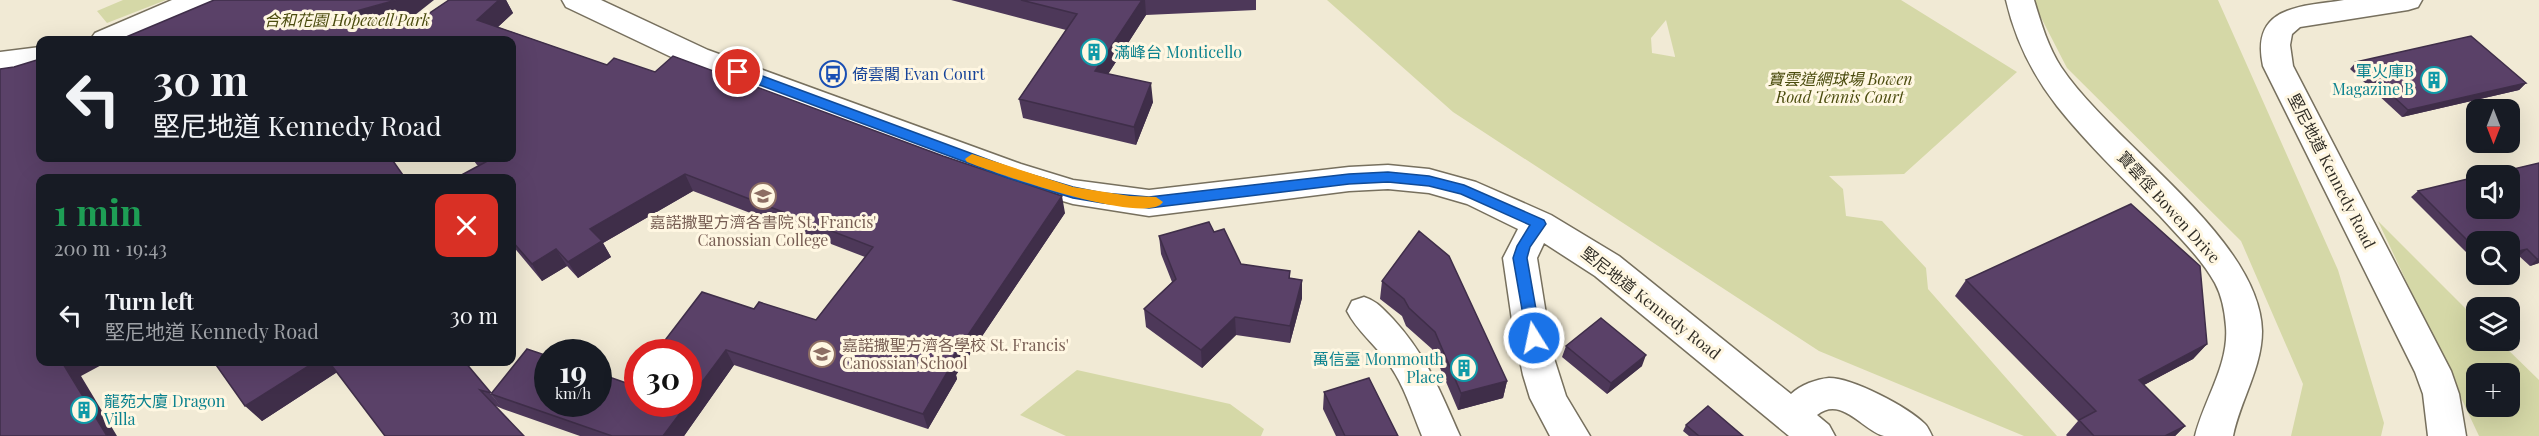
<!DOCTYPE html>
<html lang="en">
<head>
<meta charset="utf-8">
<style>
	:root { --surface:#171b24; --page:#20242c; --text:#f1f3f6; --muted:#9ea1a6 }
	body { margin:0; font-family:"Playfair Display","Noto Sans TC",serif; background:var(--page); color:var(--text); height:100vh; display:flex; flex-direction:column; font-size:22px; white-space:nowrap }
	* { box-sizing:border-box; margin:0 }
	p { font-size:20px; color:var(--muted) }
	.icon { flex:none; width:33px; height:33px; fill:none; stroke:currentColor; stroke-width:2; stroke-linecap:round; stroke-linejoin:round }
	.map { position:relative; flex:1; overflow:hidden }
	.sheet { position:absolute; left:36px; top:174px; width:480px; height:192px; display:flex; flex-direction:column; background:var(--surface); border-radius:12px; box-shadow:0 6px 24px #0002 }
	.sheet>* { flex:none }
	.hud { position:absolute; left:36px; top:36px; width:480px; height:126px; border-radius:12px; box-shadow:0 6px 24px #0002; background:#171b24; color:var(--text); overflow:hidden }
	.needle { width:39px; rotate:180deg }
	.controls { position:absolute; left:2466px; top:99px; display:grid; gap:12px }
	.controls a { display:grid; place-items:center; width:54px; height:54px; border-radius:12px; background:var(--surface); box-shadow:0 6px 24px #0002; font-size:30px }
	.speed { position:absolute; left:534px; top:339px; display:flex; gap:12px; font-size:30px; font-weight:700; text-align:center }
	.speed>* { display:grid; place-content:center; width:78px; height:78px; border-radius:50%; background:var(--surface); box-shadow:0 6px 24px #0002; line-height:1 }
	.speed small { font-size:15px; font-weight:400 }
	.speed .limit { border:9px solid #d22; background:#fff; color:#111 }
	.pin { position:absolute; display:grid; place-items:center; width:51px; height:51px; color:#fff; margin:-26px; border:3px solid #fff; border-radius:50%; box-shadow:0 2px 6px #0007 }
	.me { position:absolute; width:66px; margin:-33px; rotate:350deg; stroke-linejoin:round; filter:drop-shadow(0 0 4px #0008) }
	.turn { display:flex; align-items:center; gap:21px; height:126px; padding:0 18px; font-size:27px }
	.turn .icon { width:78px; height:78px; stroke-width:2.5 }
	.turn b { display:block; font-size:42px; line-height:51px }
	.round { display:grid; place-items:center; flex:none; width:63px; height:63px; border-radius:12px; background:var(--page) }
	.summary { display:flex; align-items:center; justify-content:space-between; height:102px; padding:0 18px }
	h1 { font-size:36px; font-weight:700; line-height:45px; color:#1e9e55 }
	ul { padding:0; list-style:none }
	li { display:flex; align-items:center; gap:18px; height:78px; padding:0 18px }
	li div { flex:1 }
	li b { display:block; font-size:22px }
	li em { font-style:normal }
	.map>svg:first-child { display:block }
	.green { fill:#d5d8a7; fill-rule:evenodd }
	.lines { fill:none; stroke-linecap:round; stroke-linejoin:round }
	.minor-casing { stroke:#77705e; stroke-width:3 }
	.minor { fill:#fff; fill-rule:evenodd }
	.wall { fill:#4d3859 }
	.shaded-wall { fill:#3f2e49 }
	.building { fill:#5a4168; stroke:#3f2e49; stroke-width:1.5 }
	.route { fill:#1a73e8; stroke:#114b97; stroke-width:1.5 }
	.slow { fill:#f59e0b }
	.labels { text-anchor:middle; stroke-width:6; stroke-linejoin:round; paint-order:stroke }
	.park-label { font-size:16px; font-style:italic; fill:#4b4c0e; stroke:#fff7e2 }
	.culture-label { font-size:16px; fill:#0d838f; stroke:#fff7e2; text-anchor:start }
	.transit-label { font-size:16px; fill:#164399; stroke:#fff7e2; text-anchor:start }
	.street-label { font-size:16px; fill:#302d26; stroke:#fff7e2 }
	.education-label { font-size:16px; fill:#785e54; stroke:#fff7e2 }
</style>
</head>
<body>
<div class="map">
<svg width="2539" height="436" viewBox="0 0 2539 436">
	<rect width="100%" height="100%" fill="#f1ead5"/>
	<path class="green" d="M123 0H166L107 23 97 11Z
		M1327 0H1901L2017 72 1904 174 1829 176 1843 189 1846 216 1882 221 1926 268 1928 289 2057 436H2024L1819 351 1453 112ZM1666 20 1675 56V57L1652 53 1651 38Z
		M2032 0H2218L2338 270 2384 423 2381 436H2291L2303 384 2241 241 2067 68Z
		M2378 221 2476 319V340L2499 341 2539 380V436H2479ZM2476 374H2510V406H2476Z
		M1077 370 1230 404 1264 429 1261 436H1066L1020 415Z"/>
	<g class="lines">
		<defs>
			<path id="minor" d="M172 0H213L209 7 131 40H90L95 33Z
				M562 0H601L708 50 1021 164 1073 180 1149 190 1349 167 1388 165 1429 169 1476 182 1551 215 1619 256 1791 394C1801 385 1816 379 1829 378 1853 378 1908 407 1925 424 1928 427 1930 432 1932 436 1917 436 1898 436 1884 436 1863 431 1842 395 1817 415L1829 425 1835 436H1789L1595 276 1544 243 1537 258 1552 352 1566 396 1590 436H1550L1530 398 1523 375 1513 327 1503 258 1518 229 1467 204 1429 193 1388 189 1349 191 1149 216 1073 204 1002 183 686 64 566 7Z
				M2006 0H2034C2041 23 2048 47 2061 67 2113 145 2260 238 2262 331 2262 368 2240 401 2233 436H2195C2204 400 2229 365 2226 327 2225 312 2222 296 2215 283 2201 258 2179 237 2160 216 2125 180 2088 145 2057 106 2032 74 2015 39 2006 0Z
				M2344 0H2422L2418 7 2408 10 2300 27 2292 34 2290 45 2293 66 2451 371 2459 394 2466 436H2428L2423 394 2415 372 2263 66C2250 5 2301 7 2344 0Z
				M40 47V68L0 74V52Z
				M1364 297C1377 301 1383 309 1393 319 1427 356 1440 391 1460 436H1422C1412 412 1404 384 1388 363 1375 344 1357 331 1347 311L1352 301Z"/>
		</defs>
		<use href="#minor" class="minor-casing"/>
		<use href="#minor" class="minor"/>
	</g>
	<path class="wall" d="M449 0H506L513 13 498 27 607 65 1065 213 956 375 957 379 928 429 734 365 684 436H580L503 409 491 394 632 385 754 309 816 320 865 257 693 191 603 243 611 257 578 278 567 266 542 281 512 245V178L477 165 472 158H512V40H119L415 15 373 26 408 22 425 16Z
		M951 0H1256V10L1146 15 1108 74 1153 102 1136 145 1023 118 1019 99 1066 30Z
		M2356 62 2526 83 2519 90 2402 117 2350 69Z
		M2539 163V263L2530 266 2519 256 2510 258V242H2476V260L2475 261 2411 197 2418 191Z
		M1214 232 1241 264 1290 271V278L1302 280V298L1290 343 1236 335 1202 368 1146 327 1144 309 1172 282 1161 254 1159 236Z
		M1966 280 2207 344 2193 359 2144 385 2185 426 2175 436H2067L2066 435 2078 421 1955 296Z
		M1382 281 1507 381 1503 398 1458 410 1432 349 1406 326 1402 316 1380 299Z
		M1566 346 1642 366 1607 394 1562 357Z
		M214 362H465L503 409 496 406 337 372 262 421Z
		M1324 392 1398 436H1336L1323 409Z
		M1686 425 1743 436H1689L1683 431Z"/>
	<path class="shaded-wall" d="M396 0H434L415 15 357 31 351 40 339 23 346 14Z
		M499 0H506L513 13 487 37 477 20Z
		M1142 0H1145L1146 15 1098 90 1095 71Z
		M1151 83 1153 102 1136 145 1134 127Z
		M2526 83 2519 90 2402 117 2408 110Z
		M685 174 693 191 603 243 611 257 578 278 568 262 590 229Z
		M1062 196 1065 213 956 375 957 379 928 429 923 414 949 363Z
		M556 249 567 266 542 281 532 264Z
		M2527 249 2519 256 2510 258V254Z
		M2537 259H2539V263L2530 266Z
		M1302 280V298L1290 343V326Z
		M1235 317 1236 335 1202 368 1201 350Z
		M2207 344 2193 359 2125 395 2139 380Z
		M726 350 734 365 684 436H663L687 404H688V401Z
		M1646 355 1642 366 1607 394 1611 383Z
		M62 362H107L81 376 117 436H107Z
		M315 362H330L339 371 262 421 245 406Z
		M1507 381 1503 398 1458 410 1461 393Z
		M2185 426 2175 436H2165Z"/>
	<path class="building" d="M214 0H396L346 14 339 23 341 25 374 26 408 22 425 16 449 0H499L477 20 607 65 614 58 655 72 673 56 943 156 1062 196 949 363 952 364 923 414 726 350 688 401V352H656L702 292 754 309 759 302 816 320 873 247 685 174 590 229 602 241 568 262 556 249 532 264 512 241V178H456L493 158H491H512V40H119Z
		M1021 0H1142L1095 71 1151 83 1134 127 1019 99 1077 14Z
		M2471 36 2526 83 2408 110 2356 62Z
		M40 59V158H391L405 178H40V362H62L107 436H0V69L14 67Z
		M2539 163V259H2537L2527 249 2510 253V242H2476V249L2418 191 2476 177V208H2510V176H2484Z
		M2131 204 2200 266 2207 344 2139 380 2185 426 2165 436H2094L2079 420 2096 411 1966 280Z
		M1209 222 1214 232 1224 229 1241 264 1290 271 1289 278 1302 280 1290 326 1235 317 1201 350 1144 309 1176 279 1159 236Z
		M1419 231 1449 256 1507 381 1461 393 1435 332 1409 308 1404 299 1382 281Z
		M1601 318 1646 355 1611 383 1566 346Z
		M527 349 548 356V404H598V373L632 385 638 377V404H687L663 436H612L491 394Z
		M214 362H315L245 406Z
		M329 362H465L491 393 480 390 524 436H385Z
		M1369 378 1398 436H1345L1324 392Z
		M1708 406 1743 436H1699L1686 425Z"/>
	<path class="route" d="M738 67 1016 170 1073 187 1103 193 1149 197 1349 174 1388 172 1429 176 1464 185 1544 220 1546 224 1530 247 1527 258 1541 338 1539 342H1529L1527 338 1513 258 1517 246 1530 225 1461 194 1429 186 1388 182 1349 184 1149 208 1103 203 1073 198 1008 178 733 75 731 72 733 69Z"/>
	<path class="slow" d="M972 154 1073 187 1130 196 1156 197 1163 202C1147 227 993 172 967 162L965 159Z"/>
	<defs>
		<symbol id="building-ring" viewBox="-11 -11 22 22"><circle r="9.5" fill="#fff7e2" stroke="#0f9aa8" stroke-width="1.5"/><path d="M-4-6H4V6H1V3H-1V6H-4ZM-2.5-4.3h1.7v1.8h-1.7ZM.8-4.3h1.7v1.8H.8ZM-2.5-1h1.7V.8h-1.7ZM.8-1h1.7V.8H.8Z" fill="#0f9aa8"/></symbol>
		<symbol id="bus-ring" viewBox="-11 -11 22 22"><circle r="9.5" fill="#fff7e2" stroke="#1a4fb4" stroke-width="1.5"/><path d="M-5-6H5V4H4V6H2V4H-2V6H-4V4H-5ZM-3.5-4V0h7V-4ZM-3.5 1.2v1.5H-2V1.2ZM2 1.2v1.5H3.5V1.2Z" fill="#1a4fb4"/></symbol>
		<symbol id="school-ring" viewBox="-11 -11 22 22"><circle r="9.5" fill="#fff7e2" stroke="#8d6e63" stroke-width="1.5"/><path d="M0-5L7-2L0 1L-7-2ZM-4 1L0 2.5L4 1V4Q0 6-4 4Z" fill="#8d6e63"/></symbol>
	</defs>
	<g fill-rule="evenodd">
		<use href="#building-ring" x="1079" y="37" width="30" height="30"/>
		<use href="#bus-ring" x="818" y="59" width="30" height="30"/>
		<use href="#building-ring" x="2419" y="65" width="30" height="30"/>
		<use href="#school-ring" x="748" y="181" width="30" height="30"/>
		<use href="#school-ring" x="807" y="339" width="30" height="30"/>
		<use href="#building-ring" x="1449" y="353" width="30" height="30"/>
		<use href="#building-ring" x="69" y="395" width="30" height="30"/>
	</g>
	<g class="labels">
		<g class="park-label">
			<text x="347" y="26">合和花園 Hopewell Park</text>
			<text x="1840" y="85">寶雲道網球場 Bowen<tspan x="1840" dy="18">Road Tennis Court</tspan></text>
		</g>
		<g class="culture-label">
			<text x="1114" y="58">滿峰台 Monticello</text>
			<text x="2414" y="77" text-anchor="end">軍火庫B<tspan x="2414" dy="18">Magazine B</tspan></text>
			<text x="1444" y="365" text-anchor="end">萬信臺 Monmouth<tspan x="1444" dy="18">Place</tspan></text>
			<text x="104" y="407">龍苑大廈 Dragon<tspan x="104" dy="18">Villa</tspan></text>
		</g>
		<g class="transit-label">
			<text x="852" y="80">倚雲閣 Evan Court</text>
		</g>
		<g class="street-label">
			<text transform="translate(2332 171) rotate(63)" y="6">堅尼地道 Kennedy Road</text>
			<text transform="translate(2169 207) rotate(48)" y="6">寶雲徑 Bowen Drive</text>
			<text transform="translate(1651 303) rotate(38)" y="6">堅尼地道 Kennedy Road</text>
		</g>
		<g class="education-label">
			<text x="763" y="228">嘉諾撒聖方濟各書院 St. Francis'<tspan x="763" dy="18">Canossian College</tspan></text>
			<text x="842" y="351" text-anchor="start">嘉諾撒聖方濟各學校 St. Francis'<tspan x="842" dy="18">Canossian School</tspan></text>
		</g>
	</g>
</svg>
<div class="controls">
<a><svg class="needle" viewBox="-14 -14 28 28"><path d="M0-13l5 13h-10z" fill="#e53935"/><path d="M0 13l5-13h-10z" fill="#9ea1a6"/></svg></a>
<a><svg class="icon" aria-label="sound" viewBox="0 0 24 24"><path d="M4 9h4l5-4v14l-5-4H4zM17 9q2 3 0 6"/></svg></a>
<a><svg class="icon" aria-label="search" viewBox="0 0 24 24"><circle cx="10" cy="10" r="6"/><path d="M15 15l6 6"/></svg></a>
<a><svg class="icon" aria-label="layers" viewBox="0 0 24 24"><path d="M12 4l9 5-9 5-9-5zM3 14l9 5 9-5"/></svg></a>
<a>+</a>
</div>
<div class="speed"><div>19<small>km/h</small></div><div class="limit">30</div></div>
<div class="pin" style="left:738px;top:72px;background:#d93025"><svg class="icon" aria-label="arrive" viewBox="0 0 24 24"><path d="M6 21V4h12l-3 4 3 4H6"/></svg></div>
<svg class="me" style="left:1534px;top:338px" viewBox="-20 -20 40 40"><circle r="17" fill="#1a73e8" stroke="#fff" stroke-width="3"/><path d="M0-11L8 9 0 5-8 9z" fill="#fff"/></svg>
<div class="hud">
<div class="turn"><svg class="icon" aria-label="left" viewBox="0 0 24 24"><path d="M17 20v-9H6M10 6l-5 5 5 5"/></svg><div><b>30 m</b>堅尼地道 Kennedy Road</div></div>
</div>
<section class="sheet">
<div class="summary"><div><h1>1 min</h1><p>200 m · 19:43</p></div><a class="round" style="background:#d93025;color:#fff"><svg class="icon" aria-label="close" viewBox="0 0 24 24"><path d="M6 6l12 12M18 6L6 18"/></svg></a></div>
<ul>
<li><svg class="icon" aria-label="left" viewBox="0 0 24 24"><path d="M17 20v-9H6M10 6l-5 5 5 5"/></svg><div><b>Turn left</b><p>堅尼地道 Kennedy Road</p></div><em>30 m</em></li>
</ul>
</section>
</div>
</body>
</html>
